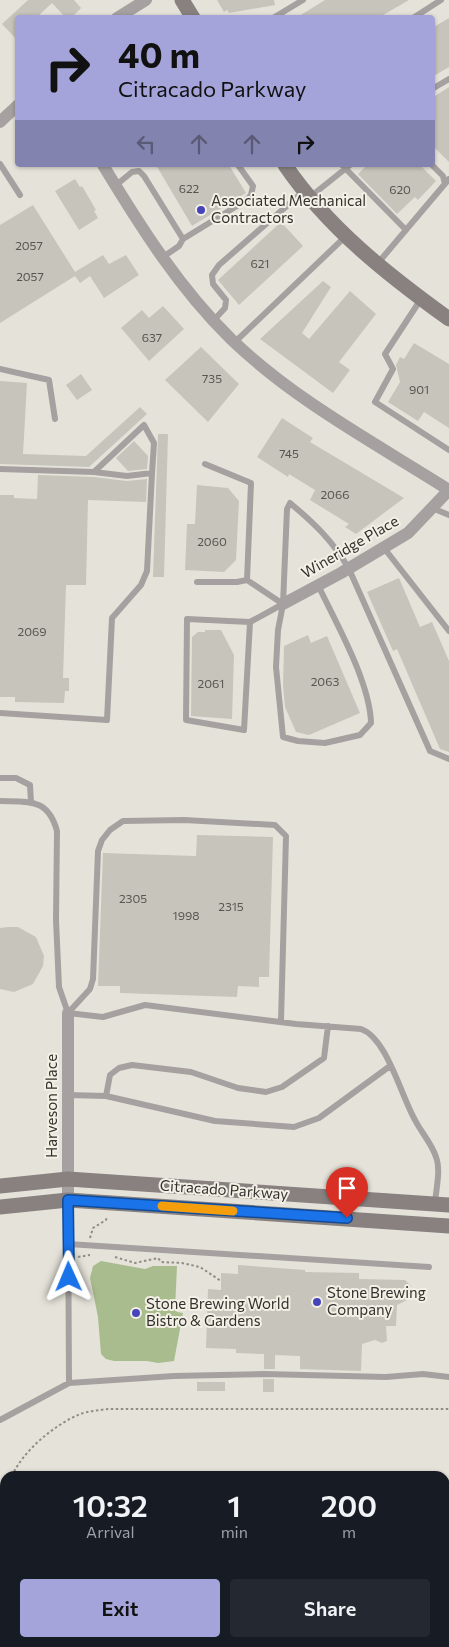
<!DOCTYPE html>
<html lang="en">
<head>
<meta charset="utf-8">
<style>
	:root { --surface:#171b24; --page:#242831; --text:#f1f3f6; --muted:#9ea1a6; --accent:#a4a4db }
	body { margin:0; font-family:Commissioner,sans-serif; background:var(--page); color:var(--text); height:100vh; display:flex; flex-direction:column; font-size:19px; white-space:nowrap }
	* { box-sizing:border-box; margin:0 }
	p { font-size:16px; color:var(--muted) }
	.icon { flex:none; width:28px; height:28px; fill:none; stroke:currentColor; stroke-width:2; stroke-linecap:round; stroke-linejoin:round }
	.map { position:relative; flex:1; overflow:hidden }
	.panel { position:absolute; left:0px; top:1471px; width:450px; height:176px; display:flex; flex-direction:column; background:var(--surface); border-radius:15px 15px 0 0; box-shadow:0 1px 4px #0004 }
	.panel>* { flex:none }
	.hud { position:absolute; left:15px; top:15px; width:420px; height:152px; border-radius:5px; box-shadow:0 1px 4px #0004; background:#a4a4db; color:#111; overflow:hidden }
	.pin { position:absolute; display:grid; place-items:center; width:42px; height:42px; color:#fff; margin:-51px -21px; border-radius:50% 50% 50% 0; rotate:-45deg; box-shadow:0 0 5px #0007 }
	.pin .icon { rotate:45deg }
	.me { position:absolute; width:55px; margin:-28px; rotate:359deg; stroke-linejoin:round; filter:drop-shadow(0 0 4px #0008) }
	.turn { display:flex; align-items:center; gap:18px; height:105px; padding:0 20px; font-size:22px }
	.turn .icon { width:65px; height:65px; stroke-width:2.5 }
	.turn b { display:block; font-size:35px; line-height:42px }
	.lanes { display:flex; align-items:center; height:48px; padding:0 20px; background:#0003; justify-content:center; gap:25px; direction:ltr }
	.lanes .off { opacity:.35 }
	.eta { display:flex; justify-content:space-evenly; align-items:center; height:85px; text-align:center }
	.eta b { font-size:30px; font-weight:600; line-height:35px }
	.button { display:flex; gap:10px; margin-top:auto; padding:10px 20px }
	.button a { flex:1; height:58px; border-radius:5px; background:var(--accent); color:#111; font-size:20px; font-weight:600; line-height:58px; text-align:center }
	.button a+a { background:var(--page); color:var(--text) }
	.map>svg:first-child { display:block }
	.green { fill:#a9bc8e }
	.building { fill:#c7c4bb }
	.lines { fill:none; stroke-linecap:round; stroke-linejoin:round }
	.path { stroke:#8f8e86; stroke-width:2; stroke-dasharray:2.5 2.5; stroke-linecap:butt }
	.lane { stroke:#a6a1a0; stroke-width:6 }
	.street { stroke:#a6a1a0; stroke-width:12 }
	.secondary { stroke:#888180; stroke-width:15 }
	.route-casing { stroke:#114b97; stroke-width:12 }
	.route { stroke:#1a73e8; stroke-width:9 }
	.slow { stroke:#f59e0b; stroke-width:9 }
	.poi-dot { fill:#4644ba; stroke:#f3f0e6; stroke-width:2 }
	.labels { text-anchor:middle; stroke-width:4; stroke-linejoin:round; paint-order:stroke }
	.number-label { font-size:12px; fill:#575650 }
	.poi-label { font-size:15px; fill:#32312d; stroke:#f3f0e6; text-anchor:start }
	.street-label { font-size:15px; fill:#32312d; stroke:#f3f0e6 }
</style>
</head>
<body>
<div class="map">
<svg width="449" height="1647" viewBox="0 0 449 1647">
	<rect width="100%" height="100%" fill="#e5e3d9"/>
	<path class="green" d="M101 1261 145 1269 153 1266H177L175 1309 177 1312 183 1313 174 1361 158 1363 147 1361H114L106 1359 101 1354 98 1317 90 1278 93 1266Z"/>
	<path class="building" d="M28 0H74L81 8 71 18H66L52 3 36 18H18V41L2 24Z
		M217 0H274L275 5 229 13 227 10 224 12Z
		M325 0H409L378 18H296Z
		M449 18V67L432 77V28Z
		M449 87V162L432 145V98Z
		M156 165H229L246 193 192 226Z
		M367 165H420L436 181 418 200 415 197 397 214 358 174Z
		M75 179 80 187 82 186 96 210 94 211 98 218 79 230 55 191Z
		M33 205 75 272 103 255 109 264 126 255 139 275 104 298 90 276 80 283 75 276 0 323V225Z
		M281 222 303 246 239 305 218 280Z
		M323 281 331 287 302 333 309 339 350 291 376 314 339 362 350 370 333 393 260 339Z
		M163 306 184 329 149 361 121 328 142 310 149 318Z
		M414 343 449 364V428L424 412 418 421 388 402 400 382 396 365 400 357 404 359Z
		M201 347 239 384 208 422 165 380Z
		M81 374 92 390 77 400 66 385Z
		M0 381 27 383 23 454 86 456 140 407 147 414 89 467 0 464Z
		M282 418 313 438 310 442 404 498 356 534 345 527 349 524 310 500 315 490 289 474 288 477 257 457Z
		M158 434H168L164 577H153Z
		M134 441 148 456 147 469 128 471 116 458Z
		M38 475 94 477 127 481 147 479 146 502 88 500 86 585H66L63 678H69V691H65L64 703 15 702V697H0V495H14V498L37 499Z
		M197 485 228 488 239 501 236 560 224 572 185 570 187 524H195Z
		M399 578 420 627 432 622 449 661V752L440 749 397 649 393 651 367 592Z
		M205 630H221L234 655 232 719 191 716 192 637 198 632H205Z
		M308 635 311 643 327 636 360 713 309 735 296 732 285 707 283 686 284 646Z
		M197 835 273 837 269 977H259V987L238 986 237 997 120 993V986H98L103 853 196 856Z
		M8 927H18L36 937 44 956 43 966 33 984 14 992 0 989V928Z
		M238 1265 305 1270V1272L359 1273V1279L405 1280 411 1286 407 1292V1300L397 1305 396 1326H386L387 1341 382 1343 375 1340 362 1344 361 1371 300 1369V1356L275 1355V1369H264V1354L236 1353V1349L206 1348 208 1289 221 1290V1273L238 1274Z
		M263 1379H274V1392H263Z
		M197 1382H225V1391H197Z"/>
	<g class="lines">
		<path class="path" d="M90 1238 93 1228 106 1220 107 1216
			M78 1257 90 1255
			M115 1257 135 1263 158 1258 161 1262 182 1263 200 1267 221 1281
			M12 1476C23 1451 53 1426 78 1415 87 1411 100 1410 109 1409H449
			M0 1505 5 1494"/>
		<path class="lane" d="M273 18 303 0
			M413 18 441 0
			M432 89 449 79
			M0 164 20 195
			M342 165 406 230
			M432 165 443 176 445 184
			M115 186 132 172 139 171 144 176 183 239 179 246 163 257
			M310 197 350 165
			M183 239 245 201 251 195 253 186 238 165
			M378 263 449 179
			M421 299 385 354 393 369 375 402 449 450
			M214 320 225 308 226 300 213 284 212 275 219 265 304 191
			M235 342 346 236
			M0 369 49 380 55 419
			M205 464 251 483 247 580 283 604
			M0 469 94 472 144 425 154 443 152 473 127 476 94 472
			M432 508 449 515
			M384 548 449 631
			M197 582H237L247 580
			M318 585C336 623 370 682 371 723L360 735 325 743 298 741 283 737 276 667 278 630 283 604 287 509 290 503C314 523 333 541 349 569L430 751 449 759
			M250 622 244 730 186 720 187 619 250 622 283 604
			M0 713 107 720 112 618 141 585 147 571 152 473
			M0 778H16L30 785 31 802
			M0 801C29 802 48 798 57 831L56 920 59 987 68 1013
			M68 1013 90 989 93 979 98 851 102 840 110 830 123 821 184 820 275 825 286 836 281 1021
			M68 1013 103 1017 145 1005 296 1024 361 1029C387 1038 401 1096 415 1120 421 1132 432 1144 436 1157 441 1170 436 1189 435 1203
			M68 1095 106 1096 215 1121 294 1127 319 1118 390 1066
			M106 1096 110 1075 119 1068 132 1065 191 1072 238 1088 266 1092 282 1087 324 1058 328 1026
			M68 1200 69 1383
			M68 1244 429 1267
			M0 1420 69 1383 174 1376 264 1374 386 1377 423 1374 449 1377"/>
		<path class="street" d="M117 18 146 0
			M0 122 18 105
			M103 165C140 226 179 288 231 339 294 400 375 443 449 490
			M283 604 341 573 408 533 449 490
			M68 1013V1200
			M327 1642 328 1647"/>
		<path class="secondary" d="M182 0 193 18
			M285 165C328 228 388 275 449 319
			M0 1186 68 1179 449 1205
			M0 1207 68 1200 449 1226"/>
	</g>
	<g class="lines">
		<defs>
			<path id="route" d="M69 1277 68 1200 347 1218"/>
		</defs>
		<use href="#route" class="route-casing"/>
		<use href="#route" class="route"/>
		<path class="slow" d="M162 1206 233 1211"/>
	</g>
	<g class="poi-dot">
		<circle cx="201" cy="210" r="5"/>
		<circle cx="317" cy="1302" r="5"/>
		<circle cx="136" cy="1313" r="5"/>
	</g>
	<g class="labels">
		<g class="number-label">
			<text x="189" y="193">622</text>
			<text x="400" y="194">620</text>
			<text x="29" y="250">2057</text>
			<text x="260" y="268">621</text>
			<text x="30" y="281">2057</text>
			<text x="152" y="342">637</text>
			<text x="212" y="383">735</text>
			<text x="419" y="394">901</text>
			<text x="289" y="458">745</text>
			<text x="335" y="499">2066</text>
			<text x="212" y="546">2060</text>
			<text x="32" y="636">2069</text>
			<text x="325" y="686">2063</text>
			<text x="211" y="688">2061</text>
			<text x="133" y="903">2305</text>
			<text x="231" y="911">2315</text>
			<text x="186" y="920">1998</text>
		</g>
		<g class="poi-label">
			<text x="211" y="206">Associated Mechanical<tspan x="211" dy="17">Contractors</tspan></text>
			<text x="327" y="1298">Stone Brewing<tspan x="327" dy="17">Company</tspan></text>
			<text x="146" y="1309">Stone Brewing World<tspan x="146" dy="17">Bistro &amp; Gardens</tspan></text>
		</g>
		<g class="street-label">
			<text transform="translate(350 547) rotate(-30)" y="5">Wineridge Place</text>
			<text transform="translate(52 1106) rotate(-90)" y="5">Harveson Place</text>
			<text transform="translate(224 1190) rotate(4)" y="5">Citracado Parkway</text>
		</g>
	</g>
</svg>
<div class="pin" style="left:347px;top:1218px;background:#d93025"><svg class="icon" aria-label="arrive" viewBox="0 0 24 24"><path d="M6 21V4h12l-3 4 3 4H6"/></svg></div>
<svg class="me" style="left:69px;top:1277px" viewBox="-20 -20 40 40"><path d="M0-17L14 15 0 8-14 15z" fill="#1a73e8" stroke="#fff" stroke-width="4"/></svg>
<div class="hud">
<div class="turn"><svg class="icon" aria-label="right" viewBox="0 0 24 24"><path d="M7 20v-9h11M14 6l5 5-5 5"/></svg><div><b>40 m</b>Citracado Parkway</div></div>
<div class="lanes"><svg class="icon off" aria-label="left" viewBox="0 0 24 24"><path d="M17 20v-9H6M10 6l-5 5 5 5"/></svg><svg class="icon off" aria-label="ahead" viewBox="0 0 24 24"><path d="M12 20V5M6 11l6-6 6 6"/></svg><svg class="icon off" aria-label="ahead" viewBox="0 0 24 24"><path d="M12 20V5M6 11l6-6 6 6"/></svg><svg class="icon" aria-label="right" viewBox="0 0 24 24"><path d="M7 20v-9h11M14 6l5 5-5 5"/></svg></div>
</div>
<section class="panel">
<div class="eta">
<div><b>10:32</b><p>Arrival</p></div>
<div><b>1</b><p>min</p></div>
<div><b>200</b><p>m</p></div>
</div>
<div class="button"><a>Exit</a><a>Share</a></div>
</section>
</div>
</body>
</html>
